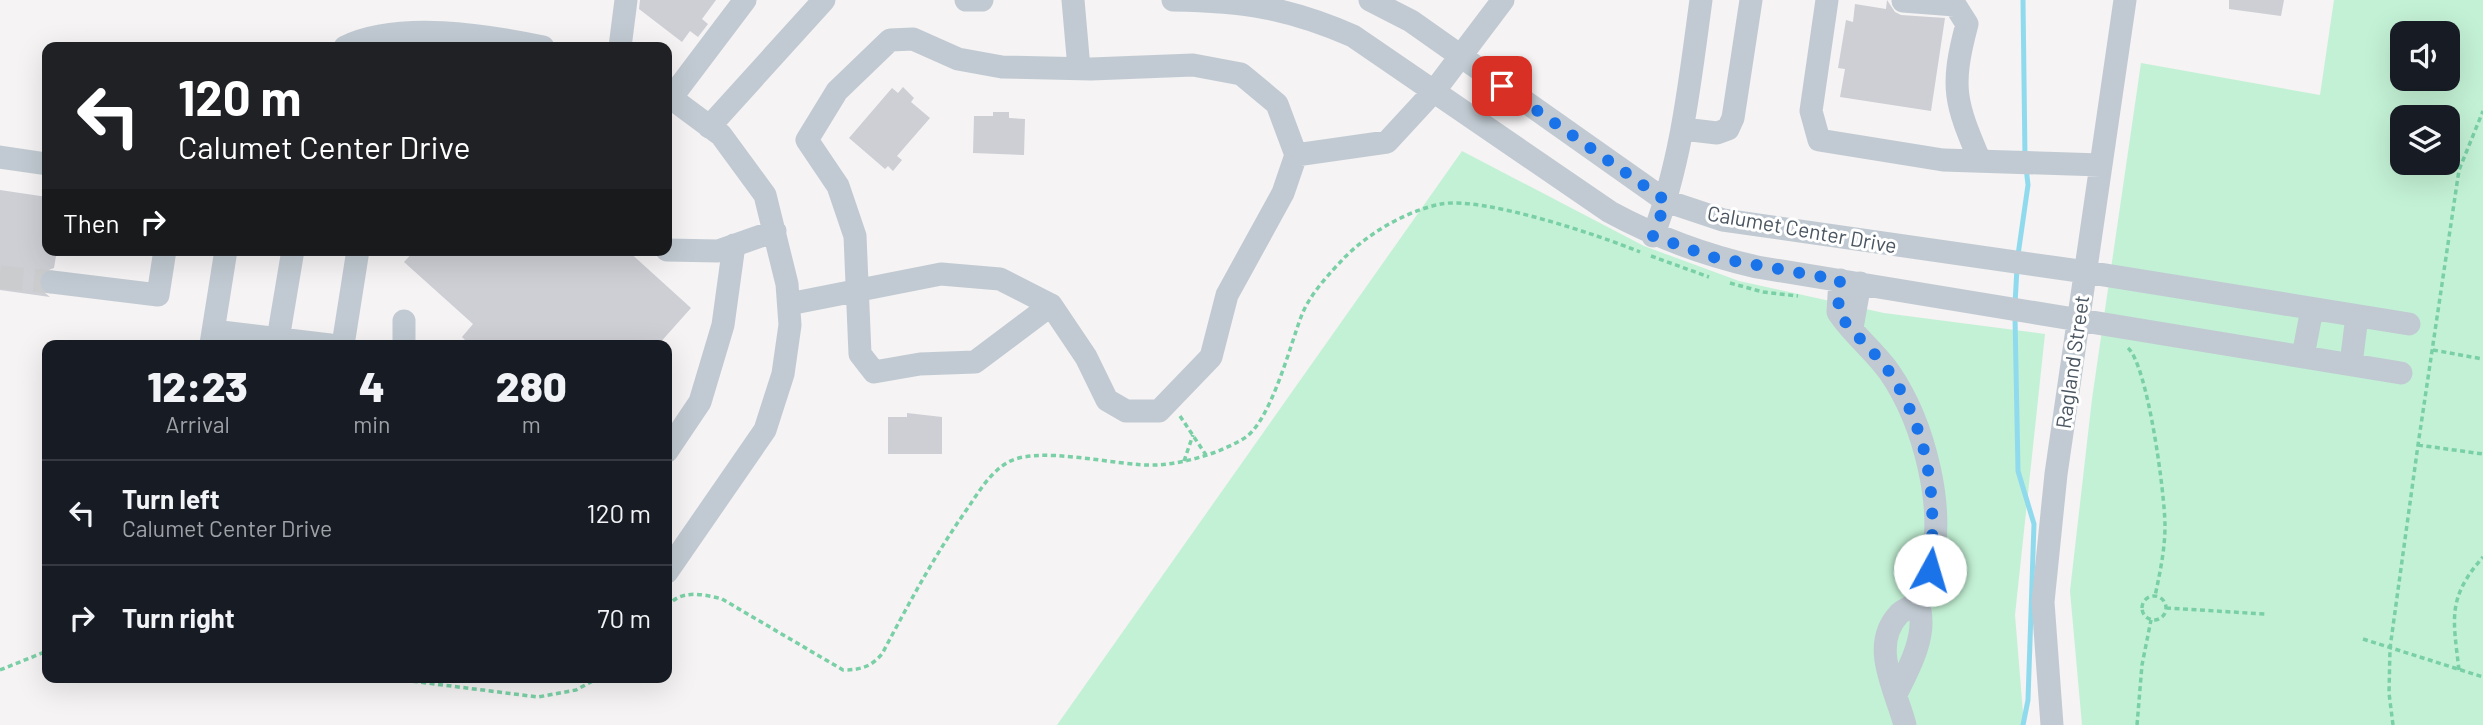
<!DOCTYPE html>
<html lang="en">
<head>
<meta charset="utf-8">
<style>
	:root { --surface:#171b24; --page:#242831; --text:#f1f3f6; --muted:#9ea1a6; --line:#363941 }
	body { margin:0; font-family:Barlow,sans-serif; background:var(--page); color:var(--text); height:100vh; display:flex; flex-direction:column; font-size:26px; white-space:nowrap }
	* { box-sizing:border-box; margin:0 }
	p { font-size:23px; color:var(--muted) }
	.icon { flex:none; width:38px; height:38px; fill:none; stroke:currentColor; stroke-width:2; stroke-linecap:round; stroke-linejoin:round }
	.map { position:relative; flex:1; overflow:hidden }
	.panel { position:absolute; left:42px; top:340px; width:630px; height:343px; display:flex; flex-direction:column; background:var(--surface); border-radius:14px; box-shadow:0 7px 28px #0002 }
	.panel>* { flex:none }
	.top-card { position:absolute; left:42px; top:42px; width:630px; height:214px; border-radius:14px; box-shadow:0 7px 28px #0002; background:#202124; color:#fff; overflow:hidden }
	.buttons { position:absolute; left:2390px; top:21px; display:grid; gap:14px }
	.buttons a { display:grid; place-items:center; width:70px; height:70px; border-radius:14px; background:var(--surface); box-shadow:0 7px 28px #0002; font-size:35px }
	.pin { position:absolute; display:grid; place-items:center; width:60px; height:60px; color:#fff; margin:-30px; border-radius:14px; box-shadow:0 4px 10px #0006 }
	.me { position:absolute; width:77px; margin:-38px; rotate:6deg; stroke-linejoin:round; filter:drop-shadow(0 0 5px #0008) }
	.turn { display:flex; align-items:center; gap:24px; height:147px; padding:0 21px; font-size:32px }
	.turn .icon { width:91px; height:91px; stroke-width:2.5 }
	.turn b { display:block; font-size:49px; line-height:60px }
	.then { display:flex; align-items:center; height:66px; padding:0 21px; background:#0003; gap:14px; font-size:26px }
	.eta { display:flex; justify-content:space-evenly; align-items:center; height:119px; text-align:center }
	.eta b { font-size:42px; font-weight:800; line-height:49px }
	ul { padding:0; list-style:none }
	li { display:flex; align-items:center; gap:21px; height:105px; padding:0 21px; border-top:2px solid var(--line) }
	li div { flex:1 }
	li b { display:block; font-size:26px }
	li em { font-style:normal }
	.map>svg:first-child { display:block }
	.green { fill:#c3f1d5; fill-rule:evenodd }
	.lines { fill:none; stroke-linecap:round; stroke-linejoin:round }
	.stream { stroke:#90daee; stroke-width:5 }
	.building { fill:#cdcfd5 }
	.minor-tunnel { stroke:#caccce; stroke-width:23; stroke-dasharray:23 11; stroke-linecap:butt }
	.path { stroke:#7ad0a6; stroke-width:3.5; stroke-dasharray:5 3.5; stroke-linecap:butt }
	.minor { stroke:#c1cad2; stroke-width:23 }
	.route { stroke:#1a73e8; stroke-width:12; stroke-dasharray:0 21.6 }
	.labels { text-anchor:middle; stroke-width:6; stroke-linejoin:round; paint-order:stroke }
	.street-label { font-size:21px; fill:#4a5661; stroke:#fff }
</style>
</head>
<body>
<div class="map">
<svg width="2483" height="725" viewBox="0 0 2483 725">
	<rect width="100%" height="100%" fill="#f5f3f3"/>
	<path class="green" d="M2334 0H2483V725H2082L2070 591 2092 399 2141 63 2320 95ZM2403 33H2448V79H2403ZM2403 117H2448V163H2403Z
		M1462 151 1644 246 1739 281 1884 313 2045 334 2015 615 2024 725H1057Z"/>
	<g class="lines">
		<path class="stream" d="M2023 0 2025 158
			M2018 255 2028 185 2026 167
			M2015 304 2017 268
			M2015 317 2018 471 2034 524 2028 700 2023 725"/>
	</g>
	<path class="building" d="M640 0H716L702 19 708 24 698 37 690 31 682 42 639 9Z
		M1887 0 1895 12 1901 15 1945 18 1931 111 1840 97 1845 69 1838 68 1846 20 1853 22 1855 4 1886 9Z
		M2229 0H2284L2281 16 2229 9Z
		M903 87 914 98 911 102 930 118 897 156 902 160 893 171 888 166 885 169 849 138 892 88 898 93Z
		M993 112H1009V118L1025 119 1024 155 973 153 974 116H993Z
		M0 190 47 197V250H57L54 268 41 273 38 281 39 288 50 297 0 290Z
		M415 250H627L691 308 658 345H470L462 337 473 324 404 262Z
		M907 413 942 417V454H888V417H907Z"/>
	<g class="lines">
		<path class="minor-tunnel" d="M0 277 52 282"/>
		<path class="path" d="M1651 256 1709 277
			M1730 283 1763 292 1798 296
			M2128 348C2148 366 2165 495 2165 526 2165 549 2160 573 2155 596
			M2433 350 2483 359
			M1180 416 1206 455
			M2418 445 2483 454
			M1184 461 1193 435
			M2142 608a12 12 0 1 1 24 0a12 12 0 1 1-24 0Z
			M667 607C680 589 703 594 722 599L843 670C860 670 871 667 882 654 908 605 933 558 965 512 977 495 987 476 1005 464 1035 443 1118 467 1157 465 1186 463 1217 454 1243 439 1270 424 1290 346 1301 317 1309 295 1329 274 1345 257 1369 233 1406 211 1441 204 1482 196 1599 235 1640 252
			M2166 608 2265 614
			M2363 639 2483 677
			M0 670 47 651
			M2459 670C2453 618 2447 598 2483 557
			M379 677 538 697 576 690 600 677
			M2137 725 2142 665 2151 620
			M2393 725 2389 693 2390 648 2418 445 2459 170 2483 111"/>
		<path class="minor" d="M966 0H982
			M1073 0 1079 68
			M1173 0C1244 1 1289 8 1353 36L1610 212C1658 238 1704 255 1757 267L2401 373
			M1370 0 1411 21 1666 201 1723 220 2086 272 2409 324
			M1827 0 1811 111 1819 140 1943 160 2101 165
			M1903 1 1955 5 1967 24C1950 88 1955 102 1980 161
			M345 47C399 21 485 35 543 47
			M620 47 626 0
			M667 95 721 135 765 195 787 284 790 325 783 374 765 430 667 572
			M671 98 745 0
			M709 127 824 0
			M1683 129 1717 133 1728 129 1733 118 1751 0
			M1296 155 1387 142 1435 90 1503 0
			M0 157 47 164
			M1653 236C1682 160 1690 80 1701 0
			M667 250 718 251 775 231
			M1840 280 1838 312C1852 334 1874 350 1890 373 1924 423 1948 512 1929 572 1926 580 1922 595 1917 602 1913 607 1904 609 1899 614 1869 646 1896 690 1905 725
			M52 282 158 295 165 250
			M789 304 941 274 1000 279 1051 305 1086 357 1107 400 1126 411H1159L1211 357 1227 295 1283 193 1296 155 1277 104 1241 74 1193 65 1091 69 1002 67 958 59 913 39 890 40 837 91 807 140 838 186 855 236 860 354 874 372 920 364 975 362 1051 305
			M404 321V345
			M1852 328 1860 283
			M213 331 330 345
			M211 344 226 250
			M277 345 293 250
			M343 345 358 250
			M2303 356 2312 309
			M2351 364 2357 316
			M667 451 700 402 723 325 734 245
			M1896 694C1909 669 1930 630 1917 602
			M2052 725 2043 602 2056 474 2125 0"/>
	</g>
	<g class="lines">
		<path class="route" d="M1502 86 1666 201 1653 236 1712 257 1840 280 1838 312C1852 334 1875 351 1890 373 1930 434 1937 499 1930 570"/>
	</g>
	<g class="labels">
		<g class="street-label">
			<text transform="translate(1802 230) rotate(10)" y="7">Calumet Center Drive</text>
			<text transform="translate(2073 362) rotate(-82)" y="7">Ragland Street</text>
		</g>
	</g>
</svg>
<div class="buttons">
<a><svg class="icon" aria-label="sound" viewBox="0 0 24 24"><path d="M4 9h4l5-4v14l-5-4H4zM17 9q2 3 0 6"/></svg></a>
<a><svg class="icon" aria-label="layers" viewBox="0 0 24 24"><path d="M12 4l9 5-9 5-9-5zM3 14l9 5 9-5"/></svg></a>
</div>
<div class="pin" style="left:1502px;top:86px;background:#d93025"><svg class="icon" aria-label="arrive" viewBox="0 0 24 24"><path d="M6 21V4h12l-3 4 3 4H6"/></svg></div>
<svg class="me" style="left:1930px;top:570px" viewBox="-20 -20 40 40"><circle r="19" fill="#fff"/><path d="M0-13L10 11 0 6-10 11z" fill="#1a73e8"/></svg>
<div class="top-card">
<div class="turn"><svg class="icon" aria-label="left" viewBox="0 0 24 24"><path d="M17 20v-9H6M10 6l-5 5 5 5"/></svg><div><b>120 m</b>Calumet Center Drive</div></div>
<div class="then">Then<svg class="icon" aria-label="right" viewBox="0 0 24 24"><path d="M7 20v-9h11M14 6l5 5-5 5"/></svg></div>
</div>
<section class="panel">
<div class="eta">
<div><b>12:23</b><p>Arrival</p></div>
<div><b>4</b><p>min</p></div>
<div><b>280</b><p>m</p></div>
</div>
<ul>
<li><svg class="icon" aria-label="left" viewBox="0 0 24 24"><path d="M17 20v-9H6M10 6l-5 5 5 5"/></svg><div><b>Turn left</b><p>Calumet Center Drive</p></div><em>120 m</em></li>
<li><svg class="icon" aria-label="right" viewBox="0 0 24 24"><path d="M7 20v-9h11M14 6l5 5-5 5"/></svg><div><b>Turn right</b></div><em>70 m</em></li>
</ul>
</section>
</div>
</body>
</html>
